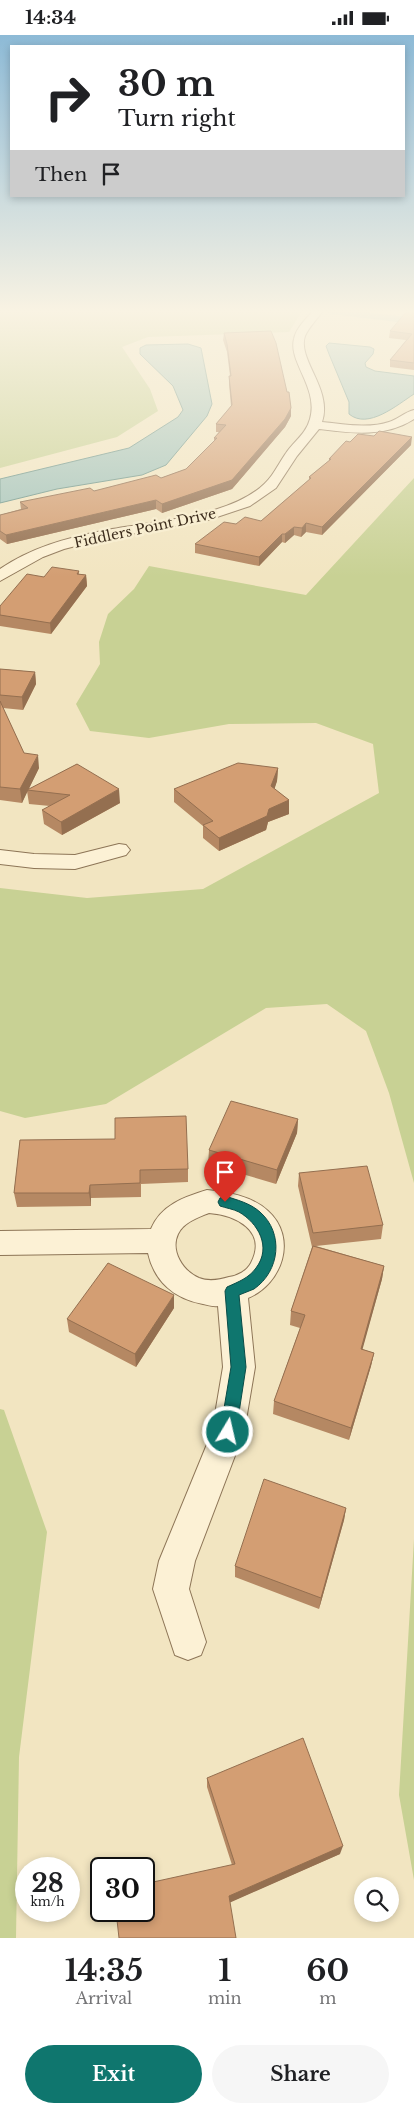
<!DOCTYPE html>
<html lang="en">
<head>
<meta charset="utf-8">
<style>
	:root { --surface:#fff; --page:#f6f6f6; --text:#202124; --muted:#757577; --accent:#0f766e }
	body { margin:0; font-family:"Libre Baskerville",serif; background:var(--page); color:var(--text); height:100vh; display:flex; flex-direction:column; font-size:19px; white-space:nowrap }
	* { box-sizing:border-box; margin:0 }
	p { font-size:16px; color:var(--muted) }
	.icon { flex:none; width:28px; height:28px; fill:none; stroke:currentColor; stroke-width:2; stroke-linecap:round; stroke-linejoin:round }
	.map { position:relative; height:1903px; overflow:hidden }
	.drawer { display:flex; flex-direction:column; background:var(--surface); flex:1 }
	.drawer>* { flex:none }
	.hud { position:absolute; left:10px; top:10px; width:395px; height:152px; border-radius:0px; box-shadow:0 2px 8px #0003; background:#fff; color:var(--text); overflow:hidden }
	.tools { position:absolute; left:354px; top:1842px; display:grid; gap:10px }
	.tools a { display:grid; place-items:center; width:45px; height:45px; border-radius:50%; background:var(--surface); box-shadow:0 2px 8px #0003; font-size:25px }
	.speed { position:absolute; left:15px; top:1822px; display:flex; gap:10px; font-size:25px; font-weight:700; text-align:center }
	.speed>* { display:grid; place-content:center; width:65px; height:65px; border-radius:50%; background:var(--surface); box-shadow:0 2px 8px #0003; line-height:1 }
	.speed small { font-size:12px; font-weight:400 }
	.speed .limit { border:2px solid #111; border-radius:8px; background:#fff; color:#111 }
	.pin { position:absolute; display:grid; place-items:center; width:42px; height:42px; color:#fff; margin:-51px -21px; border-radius:50% 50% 50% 0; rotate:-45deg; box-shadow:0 0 5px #0007 }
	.pin .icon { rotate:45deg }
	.me { position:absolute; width:55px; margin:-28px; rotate:9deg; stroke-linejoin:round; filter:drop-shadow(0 0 4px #0008) }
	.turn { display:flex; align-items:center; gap:18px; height:105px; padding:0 25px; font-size:22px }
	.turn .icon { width:65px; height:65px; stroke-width:2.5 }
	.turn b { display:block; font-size:35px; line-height:42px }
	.then { display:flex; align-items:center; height:48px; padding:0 25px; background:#0003; gap:10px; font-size:19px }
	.eta { display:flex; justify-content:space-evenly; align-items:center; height:85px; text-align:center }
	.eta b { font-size:30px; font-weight:800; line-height:35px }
	.button { display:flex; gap:10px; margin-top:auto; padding:10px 25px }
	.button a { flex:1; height:58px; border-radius:30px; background:var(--accent); color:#fff; font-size:20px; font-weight:800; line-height:58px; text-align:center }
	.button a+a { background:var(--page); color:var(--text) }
	.status { display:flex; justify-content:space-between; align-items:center; height:35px; padding:0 25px; background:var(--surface); direction:ltr }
	.status svg { height:14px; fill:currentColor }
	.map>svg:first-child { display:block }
	.green { fill:#c8d194 }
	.water { fill:#a4c4bb; stroke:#6a938a }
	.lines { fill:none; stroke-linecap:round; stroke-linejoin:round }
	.canal { fill:#a4c4bb; fill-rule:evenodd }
	.minor-casing { stroke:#8d7557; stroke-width:2 }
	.minor { fill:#fcf1d5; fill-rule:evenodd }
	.wall { fill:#b58863 }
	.shaded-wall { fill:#946f50 }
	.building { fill:#d39e73; stroke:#946f50 }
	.route { fill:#0f766e; stroke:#0a4d48 }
	.labels { text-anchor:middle; stroke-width:5; stroke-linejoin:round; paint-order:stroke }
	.far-street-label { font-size:14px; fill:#3c2c1c; stroke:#f8eed1 }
</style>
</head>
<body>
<div class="status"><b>14:34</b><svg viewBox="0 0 49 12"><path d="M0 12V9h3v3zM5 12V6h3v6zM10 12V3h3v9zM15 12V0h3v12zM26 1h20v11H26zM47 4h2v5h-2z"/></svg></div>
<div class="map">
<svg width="414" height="1903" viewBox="0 0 414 1903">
	<rect width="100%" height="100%" fill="#f2e5c1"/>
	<path class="green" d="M0 276H302L289 297 148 302 122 312 150 354 158 376 117 402 0 433Z
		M414 443V1148L389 1058 366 996 327 969 266 973 106 1069 25 1083 0 1076V853L87 863 203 854 379 758 373 709 316 688 229 689 149 703 90 696 76 669 100 629 99 607 108 579 134 554 149 531 306 560Z
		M0 1374 4 1375 47 1497 19 1722 16 1903H0Z
		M414 1504V1845L399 1760Z"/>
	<path class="water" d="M329 308 370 312 374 314 373 319 365 328 366 332 375 336 414 341V359C397 370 368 395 349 379V367L329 319 326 311Z
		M188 309 201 313 212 369 207 381 166 430 142 440 57 454 0 468V444L129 413 178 382 183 375 173 351 140 319V313L146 310Z"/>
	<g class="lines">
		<path class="canal" d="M326 276H357L414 283V289L331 279Z"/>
		<defs>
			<path id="minor" d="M313 276H323C317 284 309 292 305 301 297 325 333 354 322 387 343 389 368 394 389 387 398 384 405 377 414 375V384C385 403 351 398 319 394L297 421 276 453 250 471 208 485 103 504 64 514 43 522 0 546V534C31 513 66 503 102 496 150 486 242 483 272 440 277 433 281 425 286 418 294 406 306 399 310 384 319 353 288 327 294 304 296 293 306 284 313 276Z
				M119 809 126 810 130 815 126 820 75 834 34 833 0 829V815L34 819 75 820Z
				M207 1155C228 1157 252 1161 268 1176 298 1203 282 1249 248 1263L255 1332 244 1397 195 1526 189 1554 206 1607 201 1620 188 1625 175 1620 153 1554 159 1526 212 1397 223 1332 218 1271C213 1272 208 1270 203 1269 174 1264 154 1246 148 1218L0 1220V1196L151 1194C161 1170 184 1162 207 1155ZM209 1178C235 1180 268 1195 251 1228 247 1236 237 1241 229 1242 219 1245 209 1247 199 1243 183 1236 170 1216 178 1199 184 1187 197 1183 209 1178Z"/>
		</defs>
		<use href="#minor" class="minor-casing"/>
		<use href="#minor" class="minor"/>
	</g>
	<path class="wall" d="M414 276V335L390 332V325L406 305 389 303 390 296Z
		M224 298 287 357 291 373V381L285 392 232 454 162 478 156 474 7 509 0 504V480L21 474 20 467 94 456 161 443 186 434 214 406V403L219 397H216V389L231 371 229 349V341H230L227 317 223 305Z
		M350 407 411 410 322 500 306 497 301 502 294 500 285 508 282 507 259 531 195 518V509L236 489 261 486 309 445V442L329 426V424Z
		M79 536V539L86 540 87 551 51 599 0 591V571L44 542Z
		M0 634 35 637 36 649 23 675 3 673 24 718 39 733 28 755 77 729 120 768 62 800 44 789 42 775 50 771 29 769 27 756 22 768 0 765Z
		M278 733 277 746 274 754 289 765V779L268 787 266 795 219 816 203 803V791L174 767V754Z
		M298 1084 297 1098 276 1149 208 1129 209 1115Z
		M20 1105 188 1134V1147L141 1149V1162L91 1163V1171L17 1172 14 1158Z
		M299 1138 383 1190 381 1204 316 1211 384 1231 382 1244 362 1314 374 1318 371 1331 349 1405 273 1379 274 1366 300 1293 290 1290 291 1276 312 1212 298 1151Z
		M174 1273 136 1332 69 1297 67 1284Z
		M346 1473 344 1485 319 1574 235 1542V1531Z
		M207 1743 340 1819 230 1867 119 1903 232 1830 207 1752Z"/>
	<path class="shaded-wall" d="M291 373V381L285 392 232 454 162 478V469Z
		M412 402 411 410 322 500V492Z
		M156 465V474L7 509 6 500Z
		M306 488V497L301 502 302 493Z
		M294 492V500L285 508V499Z
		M282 499V507L259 531V522Z
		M86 540 87 551 51 599 50 588Z
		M35 637 36 649 23 675 22 662Z
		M38 720 39 733 22 768 20 754Z
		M278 733 277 746 271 765V751Z
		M119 754 120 768 62 800 61 787Z
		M289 765V779L268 787 266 795 219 816V803L269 774Z
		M298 1084 297 1098 276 1149 277 1135Z
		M90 1150 91 1163V1171L89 1158Z
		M384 1231 382 1244 359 1327 361 1314Z
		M174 1260V1273L136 1332 135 1319Z
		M374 1318 371 1331 349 1405 351 1393Z
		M346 1473 344 1485 319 1574 321 1563Z
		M343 1811 340 1819 229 1868V1861Z"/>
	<path class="building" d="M407 276H414V328L390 325 412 299 390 296Z
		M271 296 276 308 287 357H289L291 373 285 384 232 445 162 469 156 465 6 500 0 496V480L28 473 20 467 90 453 94 456 156 440 161 443 186 434 217 403H214L226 390 216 389 232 370 229 341H231L227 309 224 298Z
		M379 396 412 402 322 492 306 488 302 493 294 492 285 499H282L259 522 195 509 224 487 236 489 245 482 261 486 311 443 309 442 331 424H329L346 406 350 407 358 399 374 401Z
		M52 532 79 536 77 539 86 540 50 588 0 580V571L27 539 44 542Z
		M0 634 35 637 22 662 0 660Z
		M0 666 24 718 38 720 20 754 0 752Z
		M238 728 278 733 271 751 289 765 269 774 267 781 219 803 203 790 213 786 174 754Z
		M77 729 119 754 61 787 42 775 70 760 27 755Z
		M231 1066 298 1084 277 1135 209 1115Z
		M186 1081 188 1134 140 1135V1148L90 1150 89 1158H14L20 1105 115 1104V1083Z
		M367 1131 383 1190 313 1198 299 1138Z
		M313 1211 384 1231 361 1314 374 1318 351 1393 274 1366 305 1280 291 1276Z
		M108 1228 174 1260 135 1319 67 1284Z
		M264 1444 346 1473 321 1563 235 1531Z
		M303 1703 343 1811 229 1861 236 1903H119L116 1876H144V1849L235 1829 207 1743Z"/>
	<linearGradient id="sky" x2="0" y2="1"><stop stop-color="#8dbad6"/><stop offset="0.51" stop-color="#f9f3e3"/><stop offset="1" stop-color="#f9f3e3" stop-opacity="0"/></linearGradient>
	<rect width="414" height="542" fill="url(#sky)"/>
	<path class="route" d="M225 1161C237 1165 250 1168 260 1177 284 1198 280 1236 254 1254 249 1256 244 1258 239 1260L246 1332 236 1397 234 1403 228 1405 223 1403 220 1397 231 1332 225 1256 227 1252C238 1247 249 1243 256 1233 272 1212 258 1188 239 1177 233 1174 226 1173 220 1171L218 1167 220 1163Z"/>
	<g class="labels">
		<g class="far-street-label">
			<text transform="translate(145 493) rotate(-12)" y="5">Fiddlers Point Drive</text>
		</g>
	</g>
</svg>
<div class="tools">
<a><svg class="icon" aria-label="search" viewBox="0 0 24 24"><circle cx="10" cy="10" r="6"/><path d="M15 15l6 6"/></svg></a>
</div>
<div class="speed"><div>28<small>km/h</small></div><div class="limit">30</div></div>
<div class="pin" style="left:225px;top:1167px;background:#d93025"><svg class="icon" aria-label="arrive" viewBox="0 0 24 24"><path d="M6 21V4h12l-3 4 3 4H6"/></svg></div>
<svg class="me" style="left:228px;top:1397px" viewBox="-20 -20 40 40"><circle r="17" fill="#0f766e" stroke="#fff" stroke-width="3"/><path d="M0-11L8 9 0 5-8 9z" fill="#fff"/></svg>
<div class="hud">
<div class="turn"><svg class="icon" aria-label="right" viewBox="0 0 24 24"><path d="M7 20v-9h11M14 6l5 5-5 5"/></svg><div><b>30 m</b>Turn right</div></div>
<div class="then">Then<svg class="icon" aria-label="arrive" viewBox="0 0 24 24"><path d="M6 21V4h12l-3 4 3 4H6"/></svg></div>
</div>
</div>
<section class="drawer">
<div class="eta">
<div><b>14:35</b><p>Arrival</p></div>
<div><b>1</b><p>min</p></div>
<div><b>60</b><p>m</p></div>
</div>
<div class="button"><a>Exit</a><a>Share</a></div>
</section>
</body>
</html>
